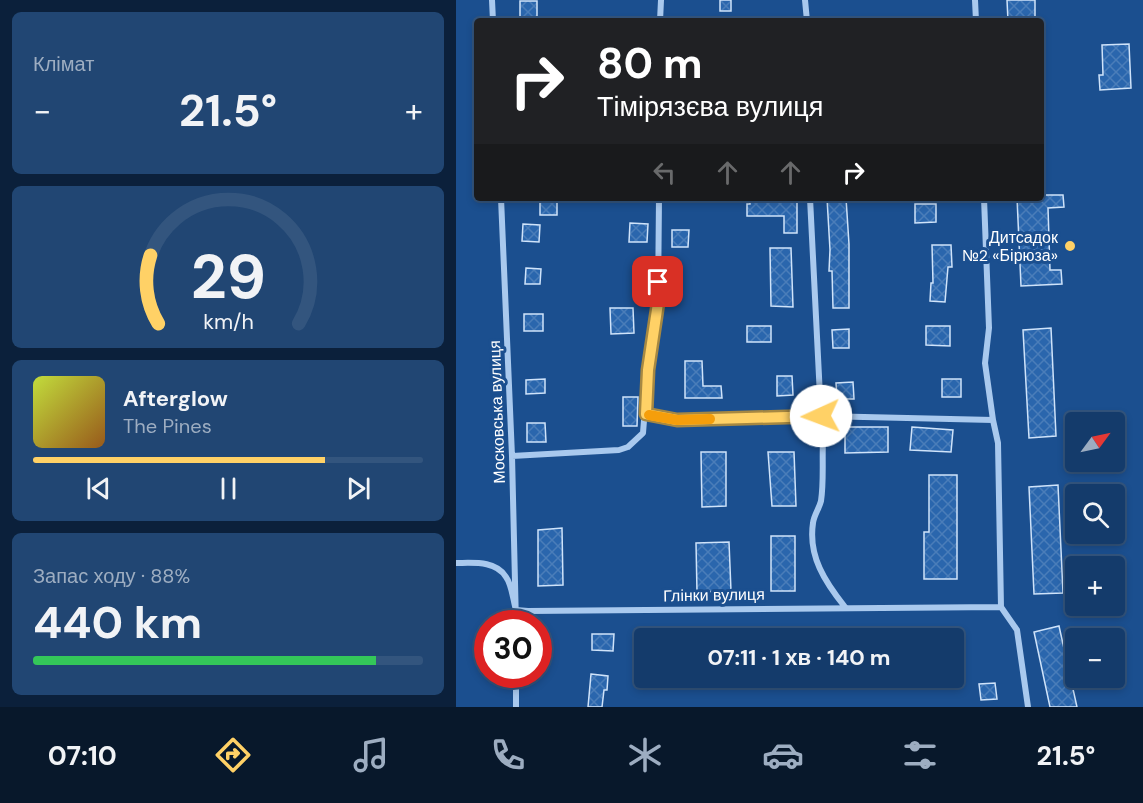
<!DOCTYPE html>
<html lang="uk">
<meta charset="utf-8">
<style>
body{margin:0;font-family:"DM Sans",sans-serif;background:#214673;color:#f1f3f6;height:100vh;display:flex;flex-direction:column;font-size:22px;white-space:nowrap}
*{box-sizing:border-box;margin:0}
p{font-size:20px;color:#9dadc1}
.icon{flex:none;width:33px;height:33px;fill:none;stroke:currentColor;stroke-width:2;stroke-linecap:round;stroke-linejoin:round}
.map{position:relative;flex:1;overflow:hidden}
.details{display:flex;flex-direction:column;gap:12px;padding:12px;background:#0b203b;width:456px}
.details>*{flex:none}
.banner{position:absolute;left:18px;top:18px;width:570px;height:183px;border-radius:6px;box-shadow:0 3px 9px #0003,0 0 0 2px #33557e;background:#202124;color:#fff;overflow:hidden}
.needle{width:39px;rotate:57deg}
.buttons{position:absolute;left:609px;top:412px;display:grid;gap:12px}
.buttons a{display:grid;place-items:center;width:60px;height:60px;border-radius:6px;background:#143b6b;box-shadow:0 3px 9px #0003,0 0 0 2px #33557e;font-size:30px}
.speed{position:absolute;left:18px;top:610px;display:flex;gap:12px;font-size:30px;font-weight:700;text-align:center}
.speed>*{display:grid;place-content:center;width:78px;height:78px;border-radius:50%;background:#143b6b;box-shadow:0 3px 9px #0003,0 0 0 2px #33557e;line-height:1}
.speed .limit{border:9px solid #d22;background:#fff;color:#111}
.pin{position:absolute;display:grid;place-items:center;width:51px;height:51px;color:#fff;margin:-26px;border-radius:12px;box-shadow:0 3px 9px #0006}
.me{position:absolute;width:66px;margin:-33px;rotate:268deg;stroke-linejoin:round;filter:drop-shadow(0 0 4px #0008)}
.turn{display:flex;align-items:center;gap:21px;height:126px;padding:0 24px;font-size:27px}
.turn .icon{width:78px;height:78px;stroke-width:2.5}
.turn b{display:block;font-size:42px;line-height:51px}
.lanes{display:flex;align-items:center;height:57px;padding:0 24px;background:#0003;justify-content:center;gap:30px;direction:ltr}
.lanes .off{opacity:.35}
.big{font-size:45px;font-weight:700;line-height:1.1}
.details .widget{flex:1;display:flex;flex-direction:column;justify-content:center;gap:9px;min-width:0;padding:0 21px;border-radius:9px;background:#214673}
.details .dial{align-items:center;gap:0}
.dial svg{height:156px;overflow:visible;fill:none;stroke:#33557e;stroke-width:7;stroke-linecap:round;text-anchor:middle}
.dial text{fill:#f1f3f6;stroke:none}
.song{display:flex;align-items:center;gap:18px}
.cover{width:72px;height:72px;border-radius:9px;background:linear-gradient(135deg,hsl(70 70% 55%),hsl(30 70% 35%))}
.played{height:6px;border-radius:3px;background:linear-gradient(90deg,#ffd166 75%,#33557e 75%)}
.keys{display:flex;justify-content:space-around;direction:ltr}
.heat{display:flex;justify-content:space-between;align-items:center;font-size:33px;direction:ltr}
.charge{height:9px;border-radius:4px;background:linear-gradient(90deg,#34c759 88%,#33557e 0)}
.trip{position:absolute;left:178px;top:628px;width:330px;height:60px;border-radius:6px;background:#143b6b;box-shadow:0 3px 9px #0003,0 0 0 2px #33557e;font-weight:700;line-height:60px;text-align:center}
.dock{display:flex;height:96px;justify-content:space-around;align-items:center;background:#08182b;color:#9dadc1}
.dock .icon{width:42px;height:42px}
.dock .on{color:#ffd166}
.dock b{font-size:27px;color:#f1f3f6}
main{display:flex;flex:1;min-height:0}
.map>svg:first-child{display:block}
</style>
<main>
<section class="details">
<div class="widget"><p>Клімат</p>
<div class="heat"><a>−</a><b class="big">21.5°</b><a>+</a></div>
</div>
<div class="widget dial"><svg viewBox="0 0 100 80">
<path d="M14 69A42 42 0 1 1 86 69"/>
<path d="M14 69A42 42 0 0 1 10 34" stroke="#ffd166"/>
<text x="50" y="56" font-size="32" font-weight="700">29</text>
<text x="50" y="72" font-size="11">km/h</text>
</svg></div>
<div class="widget">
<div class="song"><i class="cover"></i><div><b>Afterglow</b><p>The Pines</p></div></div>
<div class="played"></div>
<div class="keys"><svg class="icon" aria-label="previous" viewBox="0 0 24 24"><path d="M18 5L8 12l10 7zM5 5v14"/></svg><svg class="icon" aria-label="pause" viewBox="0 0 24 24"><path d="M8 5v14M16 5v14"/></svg><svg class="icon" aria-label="next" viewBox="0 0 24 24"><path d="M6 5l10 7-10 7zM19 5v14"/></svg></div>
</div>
<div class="widget"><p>Запас ходу · 88%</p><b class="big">440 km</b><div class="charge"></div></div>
</section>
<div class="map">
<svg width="687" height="707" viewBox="0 0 687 707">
<defs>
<pattern id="building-cross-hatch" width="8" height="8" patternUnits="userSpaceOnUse" patternTransform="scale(1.5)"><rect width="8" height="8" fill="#2a66ad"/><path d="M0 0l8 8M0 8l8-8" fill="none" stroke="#4a7db9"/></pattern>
</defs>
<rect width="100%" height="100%" fill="#1b4f8f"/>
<path fill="url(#building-cross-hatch)" stroke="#cfe3fa" stroke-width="1.5" d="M264,0H275V11H264Z
M551,0H579V21H552Z
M64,1H81V21H64Z
M673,44L675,88L644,90L643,75H647L646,45Z
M585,195H607L608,207L592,208L594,270H605L606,284L565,286L561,198H585Z
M294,198H341V233H328V216H291V204H294Z
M371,198H390L393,244V308H377L376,271H373L374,250Z
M84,199H101V215H84Z
M459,204H480V222L459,223Z
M174,223L192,224L191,242H173Z
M67,224L84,225L83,242L66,241Z
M216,230H233L232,247H216Z
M476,245H495L496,267H492L489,302L474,301L475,283H477Z
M314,248H335L337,307L315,306Z
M70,268L85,269L84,284H69Z
M154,308H177L178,333L155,334Z
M68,314H87V331H68Z
M291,326H315V342H291Z
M470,326H494V346L470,345Z
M595,328L600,436L573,438L567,330Z
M393,329V348H377L376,330Z
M229,361H246L247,386H265L266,398H229Z
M321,376H336L337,395L321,396Z
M89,379V393L70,394V380Z
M486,379H505V397H486Z
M397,382L398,399H381L380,383Z
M167,397H182L181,426H167Z
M71,423H89L90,442H71Z
M389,427H432V452L389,453Z
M456,427L497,430L495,452L454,450Z
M245,452H270V506L246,507Z
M312,452H338L340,506H316Z
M473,475H501V579H468V532H473Z
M602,485L607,593L578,594L573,487Z
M106,528L107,585L82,586V530Z
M315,536H339V591H315Z
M273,542L275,591L241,592L240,543Z
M603,626L621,707H594L578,632Z
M136,634H158L157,651L136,650Z
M135,674L152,676L151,690H148L146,707H132Z
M539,683L541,699L525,700L523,684Z"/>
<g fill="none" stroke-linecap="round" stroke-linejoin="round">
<path stroke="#a9c9ee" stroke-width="6" d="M36,0L37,21
M349,0L351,21
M519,0L520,21
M204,21L205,0
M45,198L56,456L60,624
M354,198L365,416
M528,198L533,328L529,363L537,420L542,443L545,607L561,630L572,707
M190,414L221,420L365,416L537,420
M367,440C366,460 368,482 365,501C363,509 358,515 357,523C352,556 369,582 389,607
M56,456L163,450L172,447L187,433L192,370L202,303L203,198
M0,563C16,563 40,560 50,577C56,585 57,600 60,610L72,611L545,607
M60,675V707"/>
</g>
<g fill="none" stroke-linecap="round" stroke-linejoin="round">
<defs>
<path id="route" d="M202,282V303L192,370L190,414L221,420L365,416"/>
</defs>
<use href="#route" stroke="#a68842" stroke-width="15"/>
<use href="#route" stroke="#ffd166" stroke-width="10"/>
<path stroke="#f59e0b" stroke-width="10" d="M193,415L221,420L254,419"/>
</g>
<circle fill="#ffd166" stroke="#1b4f8f" stroke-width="2" cx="614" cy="246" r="6"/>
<g text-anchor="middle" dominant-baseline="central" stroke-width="6" stroke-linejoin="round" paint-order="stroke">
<g font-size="16" fill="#fff" stroke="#1b4f8f" text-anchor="end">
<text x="602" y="237">Дитсадок<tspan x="602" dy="18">№2 «Бірюза»</tspan></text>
</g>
<g font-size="16" fill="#fff" stroke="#1b4f8f">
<text transform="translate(41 412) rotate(-92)">Московська вулиця</text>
<text transform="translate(258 595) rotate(-1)">Глінки вулиця</text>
</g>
</g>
</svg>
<div class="buttons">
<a><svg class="needle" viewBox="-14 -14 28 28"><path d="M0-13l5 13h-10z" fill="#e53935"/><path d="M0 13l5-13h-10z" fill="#9dadc1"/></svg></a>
<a><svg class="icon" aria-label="search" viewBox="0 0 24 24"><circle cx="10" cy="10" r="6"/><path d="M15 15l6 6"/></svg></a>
<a>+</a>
<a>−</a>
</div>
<div class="speed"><div class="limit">30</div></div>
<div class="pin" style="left:202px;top:282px;background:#d93025"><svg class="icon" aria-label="arrive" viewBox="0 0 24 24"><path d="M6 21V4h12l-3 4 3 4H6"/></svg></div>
<svg class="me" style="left:365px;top:416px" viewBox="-20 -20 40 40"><circle r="19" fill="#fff"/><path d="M0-13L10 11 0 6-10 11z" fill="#ffd166"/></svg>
<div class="trip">07:11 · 1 хв · 140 m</div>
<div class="banner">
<div class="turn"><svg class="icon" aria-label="right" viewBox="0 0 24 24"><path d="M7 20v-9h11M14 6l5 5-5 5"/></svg><div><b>80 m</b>Тімірязєва вулиця</div></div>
<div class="lanes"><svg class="icon off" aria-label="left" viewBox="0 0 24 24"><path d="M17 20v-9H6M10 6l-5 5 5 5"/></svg><svg class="icon off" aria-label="ahead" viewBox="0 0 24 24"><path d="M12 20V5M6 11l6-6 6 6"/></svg><svg class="icon off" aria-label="ahead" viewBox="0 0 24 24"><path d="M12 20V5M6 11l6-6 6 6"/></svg><svg class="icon" aria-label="right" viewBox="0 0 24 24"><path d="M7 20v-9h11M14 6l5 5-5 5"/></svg></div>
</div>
</div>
</main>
<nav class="dock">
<b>07:10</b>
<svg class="icon on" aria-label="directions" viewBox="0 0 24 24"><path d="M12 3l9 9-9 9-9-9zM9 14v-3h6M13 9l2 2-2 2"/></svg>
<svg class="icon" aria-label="music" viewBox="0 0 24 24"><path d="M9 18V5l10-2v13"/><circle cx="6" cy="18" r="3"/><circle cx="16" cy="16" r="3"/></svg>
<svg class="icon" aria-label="phone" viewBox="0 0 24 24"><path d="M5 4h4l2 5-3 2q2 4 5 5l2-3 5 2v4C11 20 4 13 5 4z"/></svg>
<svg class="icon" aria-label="climate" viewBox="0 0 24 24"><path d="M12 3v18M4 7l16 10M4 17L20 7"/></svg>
<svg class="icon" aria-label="car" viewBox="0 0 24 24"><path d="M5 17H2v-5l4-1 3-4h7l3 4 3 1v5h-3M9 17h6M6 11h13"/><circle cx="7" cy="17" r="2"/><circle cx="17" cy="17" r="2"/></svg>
<svg class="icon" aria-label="filters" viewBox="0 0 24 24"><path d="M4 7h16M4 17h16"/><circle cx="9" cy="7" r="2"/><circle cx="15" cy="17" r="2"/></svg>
<b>21.5°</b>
</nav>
